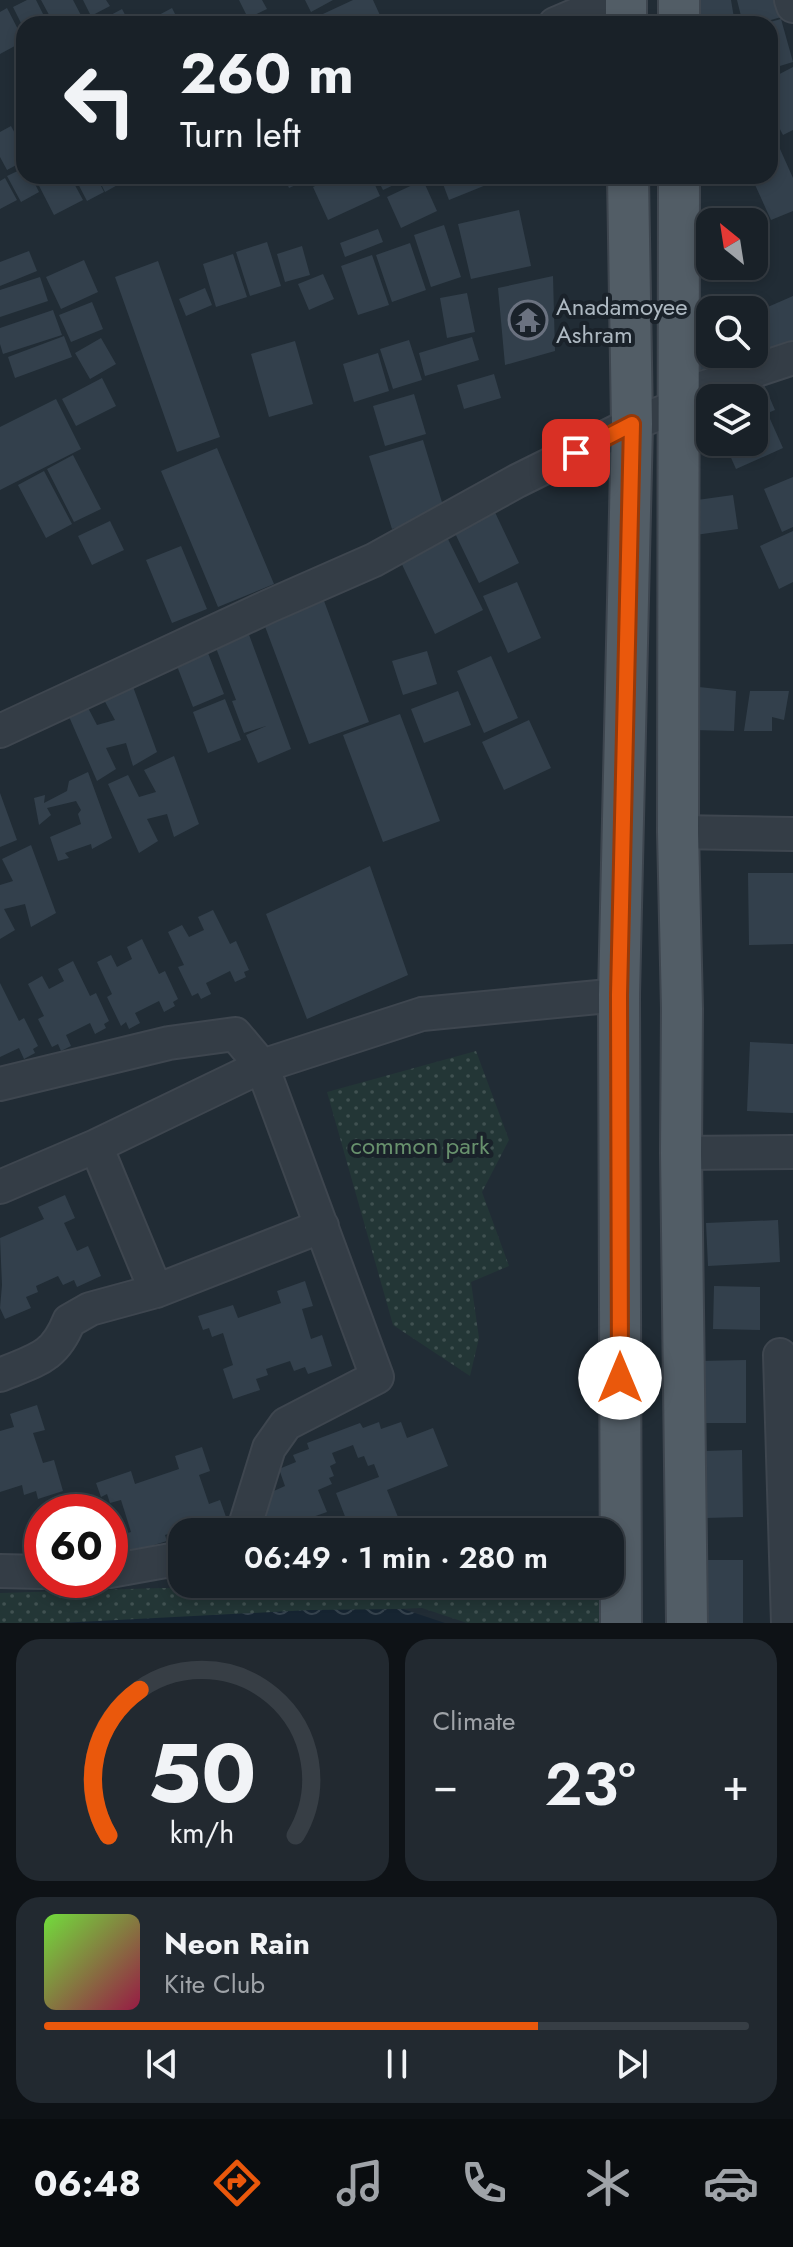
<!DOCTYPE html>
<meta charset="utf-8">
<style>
body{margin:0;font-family:Jost,sans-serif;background:#222930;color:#f1f3f6;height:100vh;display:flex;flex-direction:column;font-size:30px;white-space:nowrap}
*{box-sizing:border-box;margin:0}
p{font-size:26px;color:#9fa3a8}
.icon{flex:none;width:44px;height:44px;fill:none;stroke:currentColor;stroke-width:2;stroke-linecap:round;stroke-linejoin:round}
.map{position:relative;height:1623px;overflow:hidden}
.details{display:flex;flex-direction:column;gap:16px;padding:16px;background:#0e1216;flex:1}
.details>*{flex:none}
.banner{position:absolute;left:16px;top:16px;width:762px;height:168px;border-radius:24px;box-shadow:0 4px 12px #0003,0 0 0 2px #373e45;background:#192128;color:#f1f3f6;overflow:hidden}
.needle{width:52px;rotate:330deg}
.fabs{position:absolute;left:696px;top:208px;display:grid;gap:16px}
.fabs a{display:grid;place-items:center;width:72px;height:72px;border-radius:16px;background:#192128;box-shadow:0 4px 12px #0003,0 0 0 2px #373e45;font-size:40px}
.speed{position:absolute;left:24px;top:1494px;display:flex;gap:16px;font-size:40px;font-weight:700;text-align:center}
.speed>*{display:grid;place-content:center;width:104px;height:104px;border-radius:50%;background:#192128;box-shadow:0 4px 12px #0003,0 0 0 2px #373e45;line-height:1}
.speed .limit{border:12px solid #d22;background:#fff;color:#111}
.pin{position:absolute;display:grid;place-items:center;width:68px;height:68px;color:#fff;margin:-34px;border-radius:16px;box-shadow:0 4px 12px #0006}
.me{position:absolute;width:88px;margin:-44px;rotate:0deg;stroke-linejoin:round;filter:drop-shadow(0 0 6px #0008)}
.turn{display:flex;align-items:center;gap:28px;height:168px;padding:0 32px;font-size:36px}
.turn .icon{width:104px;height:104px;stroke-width:2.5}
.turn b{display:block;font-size:56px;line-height:68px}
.big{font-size:60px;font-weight:600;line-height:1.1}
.details .widget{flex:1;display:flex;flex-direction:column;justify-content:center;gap:12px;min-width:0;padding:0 28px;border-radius:24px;background:#222930}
.details .dial{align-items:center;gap:0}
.dial svg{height:208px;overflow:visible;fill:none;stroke:#373e45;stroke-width:7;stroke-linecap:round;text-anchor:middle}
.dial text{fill:#f1f3f6;stroke:none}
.song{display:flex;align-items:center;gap:24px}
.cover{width:96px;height:96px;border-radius:12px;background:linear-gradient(135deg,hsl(100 70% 55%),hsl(340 70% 35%))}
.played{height:8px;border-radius:4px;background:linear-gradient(90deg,#ea580c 70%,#373e45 70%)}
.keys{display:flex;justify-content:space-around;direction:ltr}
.heat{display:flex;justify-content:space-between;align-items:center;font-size:44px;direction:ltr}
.details .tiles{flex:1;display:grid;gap:16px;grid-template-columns:1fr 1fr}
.widget:last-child{grid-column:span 2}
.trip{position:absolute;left:168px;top:1518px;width:456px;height:80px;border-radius:24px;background:#192128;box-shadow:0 4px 12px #0003,0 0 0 2px #373e45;font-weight:600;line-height:80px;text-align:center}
.menu{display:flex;height:128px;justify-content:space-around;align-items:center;background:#0a0d10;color:#9fa3a8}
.menu .icon{width:56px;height:56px}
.menu .on{color:#ea580c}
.menu b{font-size:36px;color:#f1f3f6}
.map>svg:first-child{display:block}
</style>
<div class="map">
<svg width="793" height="1623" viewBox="0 0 793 1623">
<defs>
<pattern id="grass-dots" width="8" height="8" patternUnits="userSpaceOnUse" patternTransform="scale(2)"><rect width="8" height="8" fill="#233636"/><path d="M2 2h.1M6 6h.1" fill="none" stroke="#405151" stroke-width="1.8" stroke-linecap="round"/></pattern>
<pattern id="water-waves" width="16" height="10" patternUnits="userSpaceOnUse" patternTransform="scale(2)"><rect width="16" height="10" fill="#162431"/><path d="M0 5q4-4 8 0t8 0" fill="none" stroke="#35424d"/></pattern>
</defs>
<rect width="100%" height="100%" fill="#212c35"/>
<path fill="url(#grass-dots)" d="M476,1051L509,1140L482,1192L509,1266L471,1282L479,1338L470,1376L393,1325L327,1092Z
M606,1586V1623H467L422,1608L101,1623H0V1593L162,1588L455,1592Z"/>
<path fill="url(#water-waves)" d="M403,1609L445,1623H60L311,1610Z"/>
<path fill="#33404c" d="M27,0H36L48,24H24V29L13,7Z
M41,0H73L84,21L78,24H54Z
M83,0H106L110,6L91,16Z
M239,0H262L267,9L248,18Z
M305,0H333L311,12Z
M353,0H373L384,24H312L310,20Z
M694,0H731L735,24H699Z
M737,0H781L785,16L757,24H743Z
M7,8L24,41L0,54V12Z
M172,8L180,24H142Z
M122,9L130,24H94Z
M781,19L793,62L770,69V22Z
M793,67V130L783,135L770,110V79Z
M11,126L24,150V161L7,170L0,157V132Z
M780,149L793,178V211L771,220L751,176H770V154Z
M24,168V176H31L39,192L21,202L7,176Z
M34,176H70L83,200L54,215Z
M74,176H96L104,192L87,201Z
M97,176H117L121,183L105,192Z
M284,176H316L289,188Z
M336,176H371L380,196L328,220L313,187Z
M376,176H413L383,190Z
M440,176H489L491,183L449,200Z
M5,178L17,200L0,209V181Z
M423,180L437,211L401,228L387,197Z
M519,210L531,266L471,279L458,224Z
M444,225L461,277L431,287L414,235Z
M378,229L383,242L345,257L340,243Z
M267,242L281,286L250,296L236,252Z
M410,243L426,290L392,302L376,255Z
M302,246L310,275L285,282L277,254Z
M29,251L37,271L0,286V262Z
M233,254L247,297L216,307L203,264Z
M372,255L389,305L358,315L341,266Z
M84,260L98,292L61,309L46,277Z
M158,261L220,437L177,452L115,277Z
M323,274L334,299L309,310L298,284Z
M553,276L555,351L505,365L498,288Z
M40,277L48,301L0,317V290Z
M205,288L212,305L186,316L179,299Z
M467,293L475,332L447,338L440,298Z
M793,296V341L754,358V313Z
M92,302L103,329L71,342L59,315Z
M53,310L62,335L3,354L0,344V328Z
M710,330V354H733L734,367L695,370L692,331Z
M64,336L72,357L15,378L8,357Z
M472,337L479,360L425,376L419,353Z
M101,338L116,364L90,379L75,353Z
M409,340L422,380L393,389L380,349Z
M295,341L313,404L269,417L251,354Z
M378,353L389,391L354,402L343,364Z
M494,374L501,398L464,409L457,385Z
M102,378L116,406L76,426L62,399Z
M762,380L775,410L754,419V398H722Z
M414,394L426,434L385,446L373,406Z
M56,399L81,449L0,490V427Z
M770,419L783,448L736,469L724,442H754V426Z
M423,440L445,512L392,529L369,456Z
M217,448L274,584L218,607L161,471Z
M73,455L101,509L74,522L47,469Z
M44,471L72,524L46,538L18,485Z
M793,477V527L782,532L764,489Z
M733,495L738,529L688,536L683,502Z
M492,506L519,563L479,583L451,525Z
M110,521L124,550L92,565L78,536Z
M444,531L483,610L435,634L397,554Z
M793,531V582L779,589L760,546Z
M181,546L207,609L172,623L146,560Z
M517,582L541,638L508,653L483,596Z
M320,590L369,722L309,744L260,613Z
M244,621L291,749L258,763L246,735L266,726L244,733L232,701L236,700L211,635Z
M427,651L437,684L403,695L392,661Z
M208,653L224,694L193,707L177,666Z
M491,656L518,718L484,733L457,671Z
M132,684L157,752L133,766L126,743L106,748L116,769L97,781L67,712L86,704L97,725L115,720L103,698Z
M699,687L736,691L734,731L693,730Z
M458,691L471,725L424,743L411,709Z
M750,691H789L784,720L772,717V731H744Z
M225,699L241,740L208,753L193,712Z
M400,714L440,821L383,842L343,735Z
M529,720L551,768L504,790L482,742Z
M174,756L199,824L174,837L167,814L147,819L158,841L139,853L108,784L128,775L139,797L156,792L144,770Z
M88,772L112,838L92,849L91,844L65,853L69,858L58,861L50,837L81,824L78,814L81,810L76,801L47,808L51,815L39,825L34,798L45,795L44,803L67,791L69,781Z
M0,793L17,840L0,847Z
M31,845L56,913L31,927L25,904L4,909L15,930L0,939V885L13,881L2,859Z
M370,866L408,975L307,1019L266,914Z
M748,873H793V944L749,945Z
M213,910L230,944L236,941L249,970L244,972L246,977L235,982L230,971L206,983L211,994L201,999L198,993L192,996L178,967L184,965L168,932L182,925L189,937L204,930L198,917Z
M142,939L159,974L165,971L178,999L173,1002L175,1006L164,1012L159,1001L135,1013L140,1023L129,1029L126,1022L121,1026L107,997L112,994L97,962L111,955L117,967L132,959L127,947Z
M73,961L90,996L96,993L109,1021L104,1024L106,1028L95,1034L90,1023L66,1035L71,1046L61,1051L58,1044L52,1047L38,1019L44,1016L28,984L42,976L49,989L64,981L58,969Z
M0,983L19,1021L24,1018L38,1046L33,1049L35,1053L24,1059L19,1048L0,1057Z
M750,1042L793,1044V1113L747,1111Z
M65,1195L75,1218L64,1223L77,1251L88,1246L101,1276L77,1287L74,1280L63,1285L58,1276L36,1286L38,1292L26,1297L31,1308L5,1319L0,1308L2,1285L0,1238L44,1219L38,1207Z
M778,1220L780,1262L708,1266L706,1223Z
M305,1281L313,1306L302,1309L311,1339L322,1335L332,1366L308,1374L305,1367L294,1371L290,1361L266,1369L268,1375L256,1379L260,1390L233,1399L223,1369L233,1365L223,1333L212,1337L209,1328L203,1330L198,1316L233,1305L238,1318L281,1303L277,1291Z
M714,1286L760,1287V1330L713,1329Z
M746,1360V1423H700V1361Z
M37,1405L45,1430L33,1433L43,1463L54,1460L63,1491L38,1499L36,1491L24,1495L22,1485L0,1492V1431L14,1427L10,1414Z
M379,1422L381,1429L401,1422L407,1438L433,1428L448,1466L387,1490L400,1522L373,1532H351L336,1493L379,1477L374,1464L368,1466L364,1456L358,1458L353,1445L332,1453L336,1463L330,1466L334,1476L329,1478L332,1484L318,1490L327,1512L270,1532L258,1498L285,1486L279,1469L296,1462L293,1455L309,1449L307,1443L360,1423L363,1428Z
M202,1447L210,1471L199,1475L209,1504L220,1500L231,1531L190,1532L188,1527L165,1535L167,1541L154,1545L158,1556L131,1565L121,1535L131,1532L121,1500L110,1503L107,1494L101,1497L96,1483L131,1471L135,1484L179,1469L175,1456Z
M742,1450L743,1517L705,1518L703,1451Z
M703,1560H743V1623H703Z"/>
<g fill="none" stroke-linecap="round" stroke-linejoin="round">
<defs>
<path id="minor" d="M791,0L793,6
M555,24L611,0
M0,731L267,607L374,560L517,481L632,424L679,406L696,390L793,358
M678,832L793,834
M0,1084L169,1043L235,1034L262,1066L377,1377L286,1424L269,1448L243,1532
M96,1146L156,1291
M681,1153L793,1152
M0,1187L96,1146L262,1066L422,1014L619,995
M780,1355L788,1623
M0,1375C35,1360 54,1359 69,1321L90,1309L156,1291L322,1226
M0,1571L42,1572
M110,1571L182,1558"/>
<path id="major" d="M626,0V24
M679,0V24
M679,176L678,832L682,1009L681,1153L687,1623
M621,1623L619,995L632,424L628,176"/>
</defs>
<use href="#minor" stroke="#3e464f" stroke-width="36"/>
<use href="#major" stroke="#3e464f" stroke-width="44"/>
<use href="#minor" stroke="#343d46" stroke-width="32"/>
<use href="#major" stroke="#525d66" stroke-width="40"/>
</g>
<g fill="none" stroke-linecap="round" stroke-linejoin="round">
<defs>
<path id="route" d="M576,453L632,424L619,995L620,1378"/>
</defs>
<use href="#route" stroke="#983908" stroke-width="20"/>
<use href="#route" stroke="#ea580c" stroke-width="14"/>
</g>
<defs>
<symbol id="temple-ring" viewBox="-11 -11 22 22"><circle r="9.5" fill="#1a222a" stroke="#6b7280" stroke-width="1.5"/><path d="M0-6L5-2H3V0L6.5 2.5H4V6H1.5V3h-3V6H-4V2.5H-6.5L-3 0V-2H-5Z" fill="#6b7280"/></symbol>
</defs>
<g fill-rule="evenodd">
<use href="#temple-ring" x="506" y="298" width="44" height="44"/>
</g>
<g text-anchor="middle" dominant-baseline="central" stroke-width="8" stroke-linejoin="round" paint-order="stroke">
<g font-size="24" fill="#aeb9c2" stroke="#1a222a" text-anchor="start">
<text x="556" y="306">Anadamoyee<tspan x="556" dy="28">Ashram</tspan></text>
</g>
<g font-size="24" fill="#68916d" stroke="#1a222a">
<text x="420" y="1145">common park</text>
</g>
</g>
</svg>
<div class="fabs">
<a><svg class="needle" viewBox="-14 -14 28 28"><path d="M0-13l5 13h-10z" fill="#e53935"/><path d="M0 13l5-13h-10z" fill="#9fa3a8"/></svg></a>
<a><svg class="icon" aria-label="search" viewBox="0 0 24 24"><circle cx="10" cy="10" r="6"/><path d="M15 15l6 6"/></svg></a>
<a><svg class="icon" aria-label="layers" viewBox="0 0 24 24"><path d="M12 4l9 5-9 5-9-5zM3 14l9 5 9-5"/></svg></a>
</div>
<div class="speed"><div class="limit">60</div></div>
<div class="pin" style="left:576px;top:453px;background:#d93025"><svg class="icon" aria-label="arrive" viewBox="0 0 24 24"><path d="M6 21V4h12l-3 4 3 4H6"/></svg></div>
<svg class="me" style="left:620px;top:1378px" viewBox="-20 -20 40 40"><circle r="19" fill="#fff"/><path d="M0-13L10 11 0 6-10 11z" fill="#ea580c"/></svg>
<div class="trip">06:49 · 1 min · 280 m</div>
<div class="banner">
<div class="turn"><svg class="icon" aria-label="left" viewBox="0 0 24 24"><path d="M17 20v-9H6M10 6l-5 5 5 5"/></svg><div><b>260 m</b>Turn left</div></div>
</div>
</div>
<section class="details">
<div class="tiles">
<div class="widget dial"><svg viewBox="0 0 100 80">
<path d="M14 69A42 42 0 1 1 86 69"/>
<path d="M14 69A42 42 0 0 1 26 13" stroke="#ea580c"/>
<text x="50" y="56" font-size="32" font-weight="700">50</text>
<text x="50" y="72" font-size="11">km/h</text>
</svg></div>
<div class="widget"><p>Climate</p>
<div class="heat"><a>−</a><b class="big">23°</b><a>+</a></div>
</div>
<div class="widget">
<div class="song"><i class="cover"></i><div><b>Neon Rain</b><p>Kite Club</p></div></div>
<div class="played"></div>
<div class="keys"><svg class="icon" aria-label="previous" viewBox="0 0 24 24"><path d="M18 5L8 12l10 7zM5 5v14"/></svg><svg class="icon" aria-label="pause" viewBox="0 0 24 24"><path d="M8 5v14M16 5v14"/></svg><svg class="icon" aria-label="next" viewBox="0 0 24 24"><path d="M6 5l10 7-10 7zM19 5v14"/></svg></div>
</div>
</div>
</section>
<nav class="menu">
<b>06:48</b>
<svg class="icon on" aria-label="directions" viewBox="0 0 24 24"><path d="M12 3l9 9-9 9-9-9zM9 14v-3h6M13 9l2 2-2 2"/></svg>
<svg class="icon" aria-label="music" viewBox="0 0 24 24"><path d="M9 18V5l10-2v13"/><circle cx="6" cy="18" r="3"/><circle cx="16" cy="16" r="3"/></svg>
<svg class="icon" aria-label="phone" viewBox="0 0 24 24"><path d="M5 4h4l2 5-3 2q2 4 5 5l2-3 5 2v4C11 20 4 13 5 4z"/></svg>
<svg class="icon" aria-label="climate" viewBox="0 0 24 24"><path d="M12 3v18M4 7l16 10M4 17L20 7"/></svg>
<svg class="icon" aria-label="car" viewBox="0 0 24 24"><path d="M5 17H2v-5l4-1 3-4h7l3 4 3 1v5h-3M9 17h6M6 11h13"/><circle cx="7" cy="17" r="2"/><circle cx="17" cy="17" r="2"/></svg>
</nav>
